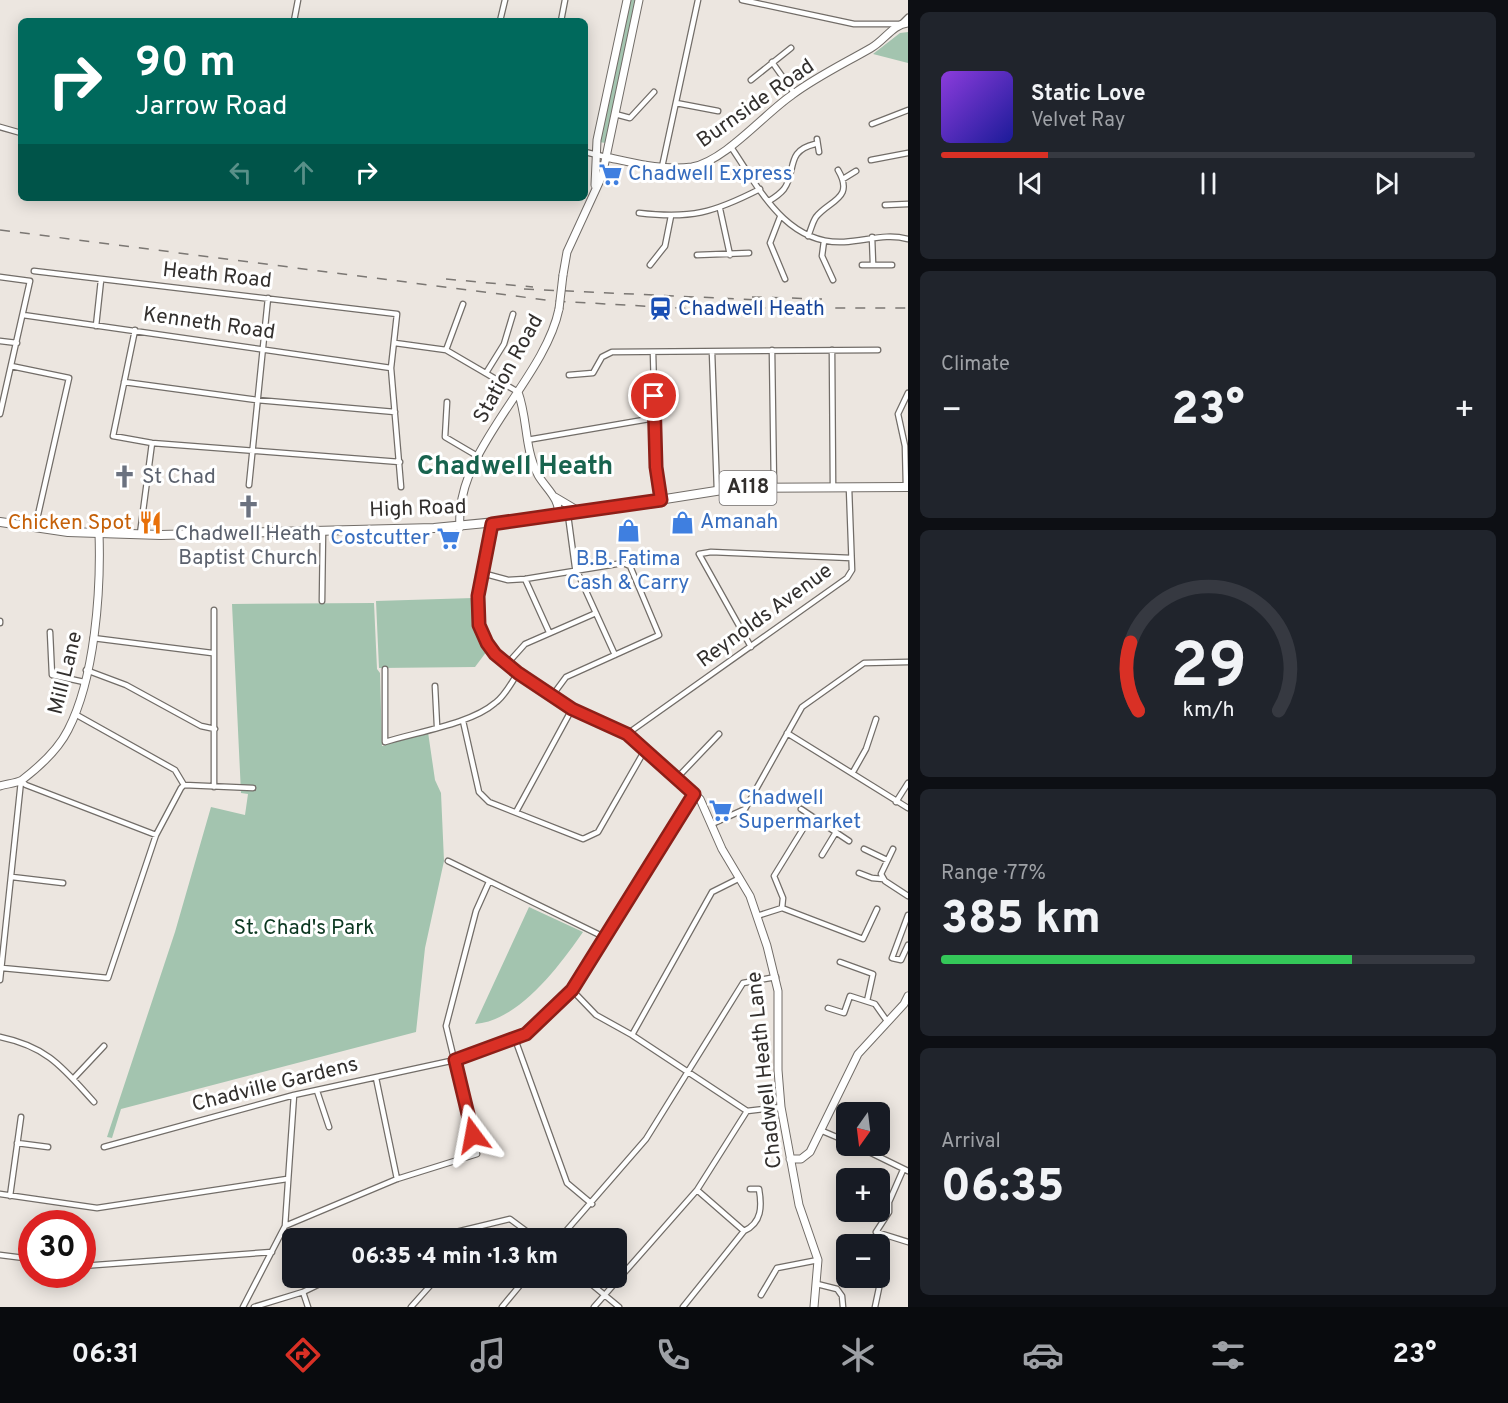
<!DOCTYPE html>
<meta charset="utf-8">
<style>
body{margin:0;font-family:Overpass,sans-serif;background:#20242c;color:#f1f3f6;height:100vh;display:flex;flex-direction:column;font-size:22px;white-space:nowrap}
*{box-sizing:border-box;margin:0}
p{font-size:20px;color:#9ea1a6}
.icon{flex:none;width:33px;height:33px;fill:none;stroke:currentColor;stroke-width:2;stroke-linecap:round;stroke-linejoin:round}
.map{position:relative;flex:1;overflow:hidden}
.sheet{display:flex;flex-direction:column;gap:12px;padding:12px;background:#0d0f14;width:600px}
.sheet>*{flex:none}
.guide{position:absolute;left:18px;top:18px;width:570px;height:183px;border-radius:9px;box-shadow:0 3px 15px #0003;background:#00695c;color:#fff;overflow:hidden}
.needle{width:39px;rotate:194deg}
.buttons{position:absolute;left:836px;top:1102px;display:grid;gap:12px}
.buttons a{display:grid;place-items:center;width:54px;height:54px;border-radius:9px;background:#171b24;box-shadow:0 3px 15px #0003;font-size:30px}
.speed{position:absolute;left:18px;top:1210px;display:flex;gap:12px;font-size:30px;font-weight:700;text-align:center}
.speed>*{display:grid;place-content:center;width:78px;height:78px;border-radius:50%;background:#171b24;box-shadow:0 3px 15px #0003;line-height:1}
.speed .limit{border:9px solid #d22;background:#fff;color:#111}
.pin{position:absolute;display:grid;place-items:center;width:51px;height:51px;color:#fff;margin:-26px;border:3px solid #fff;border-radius:50%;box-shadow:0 2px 6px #0007}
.me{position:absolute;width:66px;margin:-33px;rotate:347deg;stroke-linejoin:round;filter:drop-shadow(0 0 4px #0008)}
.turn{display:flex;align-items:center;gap:21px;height:126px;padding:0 18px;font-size:27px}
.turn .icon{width:78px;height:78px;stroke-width:2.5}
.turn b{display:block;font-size:42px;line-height:51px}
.lanes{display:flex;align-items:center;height:57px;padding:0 18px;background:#0003;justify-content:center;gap:30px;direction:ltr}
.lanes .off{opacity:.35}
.big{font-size:45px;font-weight:800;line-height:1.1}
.sheet .card{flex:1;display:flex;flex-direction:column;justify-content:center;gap:9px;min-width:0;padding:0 21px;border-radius:9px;background:#20242c}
.sheet .dial{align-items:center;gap:0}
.dial svg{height:156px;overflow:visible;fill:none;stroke:#363941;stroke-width:7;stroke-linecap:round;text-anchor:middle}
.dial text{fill:#f1f3f6;stroke:none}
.song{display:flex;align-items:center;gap:18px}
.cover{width:72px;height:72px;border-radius:9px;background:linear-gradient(135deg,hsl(270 70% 55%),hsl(240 70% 35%))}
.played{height:6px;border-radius:3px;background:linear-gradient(90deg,#d93025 20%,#363941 20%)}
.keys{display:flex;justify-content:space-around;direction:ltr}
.heat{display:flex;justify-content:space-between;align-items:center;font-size:33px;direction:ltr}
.charge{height:9px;border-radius:4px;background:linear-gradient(90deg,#34c759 77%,#363941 0)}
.trip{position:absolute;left:282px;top:1228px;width:345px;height:60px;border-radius:9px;background:#171b24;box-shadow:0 3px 15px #0003;font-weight:800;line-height:60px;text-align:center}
.menu{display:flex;height:96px;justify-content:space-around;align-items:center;background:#090b0e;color:#9ea1a6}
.menu .icon{width:42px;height:42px}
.menu .active{color:#d93025}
.menu b{font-size:27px;color:#f1f3f6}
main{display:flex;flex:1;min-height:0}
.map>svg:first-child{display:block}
</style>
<main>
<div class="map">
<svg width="908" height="1307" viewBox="0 0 908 1307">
<rect width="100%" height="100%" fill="#ece6e0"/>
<path fill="#a3c4af" d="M629,0H636L606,143L599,142Z
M908,32V63L873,54L900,33Z
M473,598C473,619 475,634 487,651L475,667L379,668L376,601Z
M374,603L377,669L380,673L382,746L428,732L435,780L441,793L444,861L425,948L416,1032L121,1109L112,1138L107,1137L175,932L211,807L245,815L248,794L241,793L232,604Z
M529,907L583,932C560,965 519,1021 475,1024Z"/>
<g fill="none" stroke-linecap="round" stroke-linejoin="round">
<defs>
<path id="street" d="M742,0L854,24H901L908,17
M294,21L298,0
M500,21L505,0
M561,21L565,0
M772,62L794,93
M751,80L791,48
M676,103L718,111
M615,114L630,118L654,92
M872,124L908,110
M0,127L21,133
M817,139L819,152
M731,147C759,188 786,245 844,242C867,241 885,233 908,239
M585,152L606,157
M871,160L908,153
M662,167L698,0
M843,179L856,171
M769,201C774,198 780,194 784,189C797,171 785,151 815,144
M885,205L908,204
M720,209L730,255
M639,213C691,219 713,213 760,189
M780,217L770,243L785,279
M808,236C811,230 812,223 816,217C829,200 855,199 838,170
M872,237L873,264
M824,241L822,256L833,280
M697,255L749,253
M650,265L665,246L671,216
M862,265H892
M34,271L397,314L391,368L401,487
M0,277L30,281L0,414
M23,315L391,368
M96,326L101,280
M135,330L113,436L152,443L400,462
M0,341L17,343
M395,343L446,350L518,392
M446,350L463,304
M772,350L774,488
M832,350L833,487
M653,352L656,467L661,500
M712,352L717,491
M11,366L69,378L35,528
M486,373L504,344L513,314
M569,375L593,373L602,357L612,352L878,350
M124,382L257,400L395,412
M447,402L445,437L479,457
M527,440L655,418
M249,485L268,298
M906,487L905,446L898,414L908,393
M568,515L575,567L615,655
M140,534L152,443
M482,573L508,580L525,579L623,563L630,566L659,635L566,677L552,696
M525,579L549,632
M322,601L323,530
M0,621V623
M50,632L52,675L84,682
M93,638L212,653
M751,647L699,554L711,552L851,558
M507,664L525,644L596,613
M385,669V742C416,732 471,724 495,703C505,696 511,683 518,673
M86,670L126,685L201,726L215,729
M435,686L437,726
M75,714L175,770L184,785
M463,721L479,792L489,802L583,839L598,832L646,748
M787,733L908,808
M627,734L847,578L852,570L849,488
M853,772L866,749L876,719
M677,778L719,734
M21,781L26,785L156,835
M214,787V610
M896,802L908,783
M801,809L849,841
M516,812L572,709
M712,824L745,809L802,707L864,663L908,662
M864,849L887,860
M893,849L881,874L885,881L908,896
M822,855L836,832
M448,861L604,937
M859,873L872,878L883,879
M12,877L63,883
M782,908L863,939L877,909
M908,915L892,958L901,960L908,945
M757,916L782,908L783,898L774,876L811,816
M840,962L873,974L867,1001
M2,968L108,978L156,835L181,788L184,785L253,788
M0,980L21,781
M572,990L596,1015L632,1035L747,1111
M828,1008L844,1013L850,996L875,1004L887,1021
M632,1035L712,892L740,878
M0,1037C48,1047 63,1068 94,1102
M515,1039L567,1183L592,1204
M376,1078L397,1179
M73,1079L104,1046
M317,1091L329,1127
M820,1130L846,1141
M17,1143L48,1147
M857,1146L908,1171
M104,1147L294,1095L455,1060L526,1034L572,990L694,794
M903,1170L889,1202V1212L876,1232L908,1242
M0,1194L97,1208L287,1179
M10,1196L21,1117
M285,1226L397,1179L477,1154L446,1026L476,911L489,882
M744,1231C762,1223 762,1206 759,1189H750
M427,1239L510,1219L537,1239
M559,1239L646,1139L743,983L776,977
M0,1255L32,1259
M82,1266L272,1252
M584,1278L619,1307
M817,1284L837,1289L842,1296L843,1307
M303,1292L308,1307
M761,1295L777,1268L818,1260
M243,1307L285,1226L294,1095
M254,1307L303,1292L332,1278
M411,1307L437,1278
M502,1307L526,1278
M594,1307L697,1190L747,1111L781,1107
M683,1307L744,1231L697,1190
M875,1307L879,1288"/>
<path id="secondary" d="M606,157C634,163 663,171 692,167C725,161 764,114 792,95C816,77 845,63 871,48C884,41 893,24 908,23
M595,185L597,140L627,0
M563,275L567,252L602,176L639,0
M518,392C528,419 524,448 538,475C546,489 561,499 558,516
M555,497L582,513
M492,524L478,596L479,625L487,643L518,673L552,696L572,709L627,734L700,799L722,849L750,896L767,946L778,991V1070L781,1107L799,1205L818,1260L814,1307
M460,527C454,450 544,381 559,309
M0,786C6,784 17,783 22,780C39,767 58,750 68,730C95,678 101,591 99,533
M790,1159H801L810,1152L858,1054L904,1004L908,996"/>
<path id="primary" d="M0,522L68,532L161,535L434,528L558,516L735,488L908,487"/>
</defs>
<use href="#street" stroke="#726d68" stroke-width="7"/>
<use href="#secondary" stroke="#726d68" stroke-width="9"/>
<use href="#primary" stroke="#726d68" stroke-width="10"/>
<use href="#street" stroke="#fff" stroke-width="4.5"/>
<use href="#secondary" stroke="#fff" stroke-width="7"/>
<use href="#primary" stroke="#fff" stroke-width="8"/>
<path stroke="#7b7773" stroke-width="1.5" stroke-dasharray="10 10" stroke-linecap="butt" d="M0,230L554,301L678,308H908
M446,279L533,287
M524,289L761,300
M752,297L824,299"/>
<defs>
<path id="secondary-bridge" d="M559,309L563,275"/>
</defs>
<use href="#secondary-bridge" stroke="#726d68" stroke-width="9" stroke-linecap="butt"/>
<use href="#secondary-bridge" stroke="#fff" stroke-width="7"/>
</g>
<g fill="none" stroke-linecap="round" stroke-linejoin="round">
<defs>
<path id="route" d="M473,1135L455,1060L526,1034L572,990L694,794L627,734L572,709L518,673L495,654L487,643L479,625L478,596L492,524L661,500L656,467L654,396"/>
</defs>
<use href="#route" stroke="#8d1f18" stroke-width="15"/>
<use href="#route" stroke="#d93025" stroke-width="10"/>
</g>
<defs>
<symbol id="supermarket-bare" viewBox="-9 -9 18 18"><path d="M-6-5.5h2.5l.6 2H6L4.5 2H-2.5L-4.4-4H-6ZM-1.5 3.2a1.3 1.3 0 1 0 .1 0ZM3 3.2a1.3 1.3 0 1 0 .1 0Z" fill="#3f7fe0" stroke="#fff" stroke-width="2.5" paint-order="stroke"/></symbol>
<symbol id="station-bare" viewBox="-9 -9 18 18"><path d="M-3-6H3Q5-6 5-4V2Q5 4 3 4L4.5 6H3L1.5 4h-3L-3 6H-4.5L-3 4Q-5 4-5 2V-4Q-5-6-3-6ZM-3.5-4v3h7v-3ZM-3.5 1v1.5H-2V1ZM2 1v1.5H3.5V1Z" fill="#1a4fb4" stroke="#fff" stroke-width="2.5" paint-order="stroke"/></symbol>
<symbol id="church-bare" viewBox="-9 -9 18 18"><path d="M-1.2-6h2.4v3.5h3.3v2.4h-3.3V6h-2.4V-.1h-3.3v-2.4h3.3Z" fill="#6b7280" stroke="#fff" stroke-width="2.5" paint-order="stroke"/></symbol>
<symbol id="shop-bare" viewBox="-9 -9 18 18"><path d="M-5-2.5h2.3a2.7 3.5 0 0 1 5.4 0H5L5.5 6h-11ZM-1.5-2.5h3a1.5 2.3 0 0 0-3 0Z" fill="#3f7fe0" stroke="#fff" stroke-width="2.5" paint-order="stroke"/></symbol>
<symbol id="restaurant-bare" viewBox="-9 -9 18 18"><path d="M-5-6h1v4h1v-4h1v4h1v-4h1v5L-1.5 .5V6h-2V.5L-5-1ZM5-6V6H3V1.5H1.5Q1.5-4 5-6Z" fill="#e8710a" stroke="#fff" stroke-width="2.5" paint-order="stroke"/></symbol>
</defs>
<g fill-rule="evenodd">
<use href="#supermarket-bare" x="594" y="158" width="33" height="33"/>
<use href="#station-bare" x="644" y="292" width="33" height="33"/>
<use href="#church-bare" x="108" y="460" width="33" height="33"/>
<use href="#church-bare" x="232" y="490" width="33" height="33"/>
<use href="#shop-bare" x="666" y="506" width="33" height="33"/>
<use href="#restaurant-bare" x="134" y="506" width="33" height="33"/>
<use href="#shop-bare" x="612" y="514" width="33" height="33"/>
<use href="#supermarket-bare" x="432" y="522" width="33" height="33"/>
<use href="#supermarket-bare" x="704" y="794" width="33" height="33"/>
</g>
<g text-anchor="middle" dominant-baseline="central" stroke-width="6" stroke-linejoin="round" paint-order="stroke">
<rect fill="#fff" stroke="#706d6c" stroke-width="1.5" x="719.5" y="471" width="57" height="34" rx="4.5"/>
<g font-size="20" font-weight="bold" fill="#322f2d">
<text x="748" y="488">A118</text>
</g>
<g font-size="21" fill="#322f2d" stroke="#fff">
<text transform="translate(756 104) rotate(-35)">Burnside Road</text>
<text transform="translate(217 276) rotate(6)">Heath Road</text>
<text transform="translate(209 324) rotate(8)">Kenneth Road</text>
<text transform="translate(509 369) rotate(-61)">Station Road</text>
<text transform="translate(418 509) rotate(-2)">High Road</text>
<text transform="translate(765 616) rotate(-36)">Reynolds Avenue</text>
<text transform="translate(66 673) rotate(-76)">Mill Lane</text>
<text transform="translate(765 1070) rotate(-96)">Chadwell Heath Lane</text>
<text transform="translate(275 1085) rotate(-14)">Chadville Gardens</text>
</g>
<g font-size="21" fill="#366cbe" stroke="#fff" text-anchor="start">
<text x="628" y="174">Chadwell Express</text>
<text x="700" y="522">Amanah</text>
<text x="430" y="538" text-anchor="end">Costcutter</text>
<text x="628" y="559" text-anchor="middle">B.B. Fatima<tspan x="628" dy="24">Cash &amp; Carry</tspan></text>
<text x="738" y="798">Chadwell<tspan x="738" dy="24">Supermarket</tspan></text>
</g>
<g font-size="21" fill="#164399" stroke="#fff" text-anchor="start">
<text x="678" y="309">Chadwell Heath</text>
</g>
<g font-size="21" fill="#5b616d" stroke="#fff" text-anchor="start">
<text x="142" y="477">St Chad</text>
<text x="248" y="534" text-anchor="middle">Chadwell Heath<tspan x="248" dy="24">Baptist Church</tspan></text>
</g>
<g font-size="21" fill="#c56008" stroke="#fff" text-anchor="end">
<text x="132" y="523">Chicken Spot</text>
</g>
<g font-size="21" fill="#0b3720" stroke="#fff">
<text x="304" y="928">St. Chad's Park</text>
</g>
<g font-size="27" font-weight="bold" fill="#18634e" stroke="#fff">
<text x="515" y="467">Chadwell Heath</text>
</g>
</g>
</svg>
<div class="buttons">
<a><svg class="needle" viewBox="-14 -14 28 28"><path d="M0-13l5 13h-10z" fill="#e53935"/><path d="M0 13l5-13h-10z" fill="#9ea1a6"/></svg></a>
<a>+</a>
<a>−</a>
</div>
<div class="speed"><div class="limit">30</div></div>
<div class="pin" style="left:654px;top:396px;background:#d93025"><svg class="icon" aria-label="arrive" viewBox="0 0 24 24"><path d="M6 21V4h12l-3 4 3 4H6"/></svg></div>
<svg class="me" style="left:473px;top:1135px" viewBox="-20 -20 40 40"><path d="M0-17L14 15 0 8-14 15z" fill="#d93025" stroke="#fff" stroke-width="4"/></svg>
<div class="trip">06:35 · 4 min · 1.3 km</div>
<div class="guide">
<div class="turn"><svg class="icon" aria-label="right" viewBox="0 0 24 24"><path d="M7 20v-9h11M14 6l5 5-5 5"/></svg><div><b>90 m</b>Jarrow Road</div></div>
<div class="lanes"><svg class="icon off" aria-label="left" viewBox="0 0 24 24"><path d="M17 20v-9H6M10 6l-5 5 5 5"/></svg><svg class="icon off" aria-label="ahead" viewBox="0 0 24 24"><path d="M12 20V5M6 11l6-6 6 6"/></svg><svg class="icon" aria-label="right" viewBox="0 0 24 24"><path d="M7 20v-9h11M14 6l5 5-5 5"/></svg></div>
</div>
</div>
<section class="sheet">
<div class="card">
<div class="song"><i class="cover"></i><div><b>Static Love</b><p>Velvet Ray</p></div></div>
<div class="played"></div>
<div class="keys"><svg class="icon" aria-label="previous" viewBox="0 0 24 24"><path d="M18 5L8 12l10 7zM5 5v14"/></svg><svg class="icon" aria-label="pause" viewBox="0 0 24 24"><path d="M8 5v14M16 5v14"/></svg><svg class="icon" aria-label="next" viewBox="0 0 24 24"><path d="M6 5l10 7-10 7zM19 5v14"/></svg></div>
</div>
<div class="card"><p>Climate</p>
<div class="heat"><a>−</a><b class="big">23°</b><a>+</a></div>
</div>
<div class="card dial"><svg viewBox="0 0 100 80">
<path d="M14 69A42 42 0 1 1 86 69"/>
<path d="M14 69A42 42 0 0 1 10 34" stroke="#d93025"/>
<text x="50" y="56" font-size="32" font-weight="700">29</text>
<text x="50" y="72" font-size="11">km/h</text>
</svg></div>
<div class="card"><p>Range · 77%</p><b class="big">385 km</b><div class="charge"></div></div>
<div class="card"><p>Arrival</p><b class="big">06:35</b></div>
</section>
</main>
<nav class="menu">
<b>06:31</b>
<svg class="icon active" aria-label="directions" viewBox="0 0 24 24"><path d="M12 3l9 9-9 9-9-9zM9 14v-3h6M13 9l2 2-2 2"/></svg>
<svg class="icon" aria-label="music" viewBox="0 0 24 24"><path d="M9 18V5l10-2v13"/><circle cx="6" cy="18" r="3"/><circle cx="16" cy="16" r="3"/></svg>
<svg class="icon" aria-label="phone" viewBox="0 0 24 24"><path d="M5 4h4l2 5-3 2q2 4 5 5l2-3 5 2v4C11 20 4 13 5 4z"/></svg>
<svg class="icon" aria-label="climate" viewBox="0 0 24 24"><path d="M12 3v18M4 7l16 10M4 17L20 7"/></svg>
<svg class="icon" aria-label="car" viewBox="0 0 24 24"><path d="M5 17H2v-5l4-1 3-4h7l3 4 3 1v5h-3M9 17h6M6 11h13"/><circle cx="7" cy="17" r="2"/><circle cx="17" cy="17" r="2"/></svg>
<svg class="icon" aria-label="filters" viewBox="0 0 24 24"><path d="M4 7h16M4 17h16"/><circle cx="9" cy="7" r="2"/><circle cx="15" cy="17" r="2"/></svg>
<b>23°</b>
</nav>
